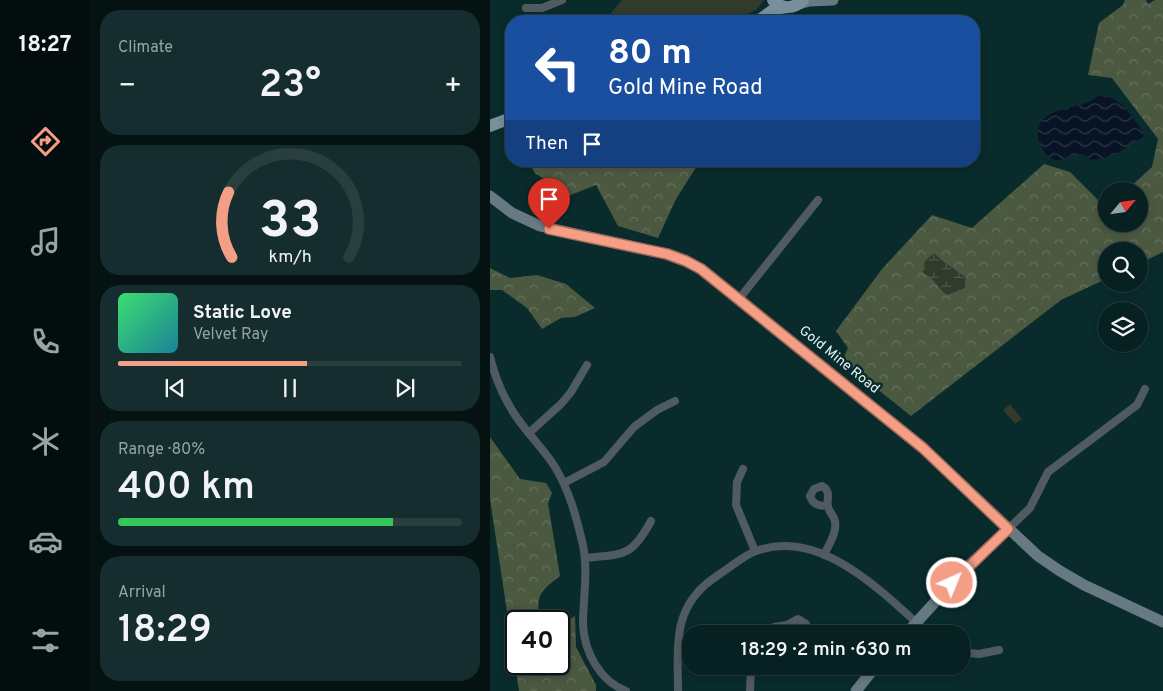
<!DOCTYPE html>
<meta charset="utf-8">
<style>
body{margin:0;font-family:Overpass,sans-serif;background:#152d2e;color:#f1f3f6;height:100vh;display:flex;flex-direction:column;font-size:19px;white-space:nowrap}
*{box-sizing:border-box;margin:0}
p{font-size:16px;color:#98a3a5}
.icon{flex:none;width:28px;height:28px;fill:none;stroke:currentColor;stroke-width:2;stroke-linecap:round;stroke-linejoin:round}
.map{position:relative;flex:1;overflow:hidden}
.sheet{display:flex;flex-direction:column;gap:10px;padding:10px;background:#041212;width:400px}
.sheet>*{flex:none}
.guide{position:absolute;left:15px;top:15px;width:475px;height:152px;border-radius:20px;box-shadow:0 2px 8px #0003,0 0 0 1px #283e3f;background:#1a4fa0;color:#fff;overflow:hidden}
.needle{width:32px;rotate:61deg}
.fabs{position:absolute;left:608px;top:182px;display:grid;gap:10px}
.fabs a{display:grid;place-items:center;width:50px;height:50px;border-radius:50%;background:#072021;box-shadow:0 2px 8px #0003,0 0 0 1px #283e3f;font-size:25px}
.speed{position:absolute;left:15px;top:610px;display:flex;gap:10px;font-size:25px;font-weight:700;text-align:center}
.speed>*{display:grid;place-content:center;width:65px;height:65px;border-radius:50%;background:#072021;box-shadow:0 2px 8px #0003,0 0 0 1px #283e3f;line-height:1}
.speed .limit{border:2px solid #111;border-radius:8px;background:#fff;color:#111}
.pin{position:absolute;display:grid;place-items:center;width:42px;height:42px;color:#fff;margin:-51px -21px;border-radius:50% 50% 50% 0;rotate:-45deg;box-shadow:0 0 5px #0007}
.pin .icon{rotate:45deg}
.me{position:absolute;width:55px;margin:-28px;rotate:44deg;stroke-linejoin:round;filter:drop-shadow(0 0 4px #0008)}
.turn{display:flex;align-items:center;gap:18px;height:105px;padding:0 20px;font-size:22px}
.turn .icon{width:65px;height:65px;stroke-width:2.5}
.turn b{display:block;font-size:35px;line-height:42px}
.then{display:flex;align-items:center;height:48px;padding:0 20px;background:#0003;gap:10px;font-size:19px}
.big{font-size:38px;font-weight:600;line-height:1.1}
.sheet .tile{flex:1;display:flex;flex-direction:column;justify-content:center;gap:8px;min-width:0;padding:0 18px;border-radius:20px;background:#152d2e}
.sheet .dial{align-items:center;gap:0}
.dial svg{height:130px;overflow:visible;fill:none;stroke:#283e3f;stroke-width:7;stroke-linecap:round;text-anchor:middle}
.dial text{fill:#f1f3f6;stroke:none}
.song{display:flex;align-items:center;gap:15px}
.cover{width:60px;height:60px;border-radius:8px;background:linear-gradient(135deg,hsl(140 70% 55%),hsl(190 70% 35%))}
.played{height:5px;border-radius:2px;background:linear-gradient(90deg,#f49e86 55%,#283e3f 55%)}
.keys{display:flex;justify-content:space-around;direction:ltr}
.heat{display:flex;justify-content:space-between;align-items:center;font-size:28px;direction:ltr}
.charge{height:8px;border-radius:4px;background:linear-gradient(90deg,#34c759 80%,#283e3f 0)}
.trip{position:absolute;left:192px;top:625px;width:288px;height:50px;border-radius:20px;background:#072021;box-shadow:0 2px 8px #0003,0 0 0 1px #283e3f;font-weight:600;line-height:50px;text-align:center}
main{display:flex;flex:1;min-height:0}
.tabs{display:flex;flex-direction:column;width:90px;justify-content:space-around;align-items:center;background:#030d0d;color:#98a3a5}
.tabs .icon{width:35px;height:35px}
.tabs .active{color:#f49e86}
.tabs b{font-size:22px;color:#f1f3f6}
.map>svg:first-child{display:block}
</style>
<main>
<nav class="tabs">
<b>18:27</b>
<svg class="icon active" aria-label="directions" viewBox="0 0 24 24"><path d="M12 3l9 9-9 9-9-9zM9 14v-3h6M13 9l2 2-2 2"/></svg>
<svg class="icon" aria-label="music" viewBox="0 0 24 24"><path d="M9 18V5l10-2v13"/><circle cx="6" cy="18" r="3"/><circle cx="16" cy="16" r="3"/></svg>
<svg class="icon" aria-label="phone" viewBox="0 0 24 24"><path d="M5 4h4l2 5-3 2q2 4 5 5l2-3 5 2v4C11 20 4 13 5 4z"/></svg>
<svg class="icon" aria-label="climate" viewBox="0 0 24 24"><path d="M12 3v18M4 7l16 10M4 17L20 7"/></svg>
<svg class="icon" aria-label="car" viewBox="0 0 24 24"><path d="M5 17H2v-5l4-1 3-4h7l3 4 3 1v5h-3M9 17h6M6 11h13"/><circle cx="7" cy="17" r="2"/><circle cx="17" cy="17" r="2"/></svg>
<svg class="icon" aria-label="filters" viewBox="0 0 24 24"><path d="M4 7h16M4 17h16"/><circle cx="9" cy="7" r="2"/><circle cx="15" cy="17" r="2"/></svg>
</nav>
<section class="sheet">
<div class="tile"><p>Climate</p>
<div class="heat"><a>−</a><b class="big">23°</b><a>+</a></div>
</div>
<div class="tile dial"><svg viewBox="0 0 100 80">
<path d="M14 69A42 42 0 1 1 86 69"/>
<path d="M14 69A42 42 0 0 1 12 29" stroke="#f49e86"/>
<text x="50" y="56" font-size="32" font-weight="700">33</text>
<text x="50" y="72" font-size="11">km/h</text>
</svg></div>
<div class="tile">
<div class="song"><i class="cover"></i><div><b>Static Love</b><p>Velvet Ray</p></div></div>
<div class="played"></div>
<div class="keys"><svg class="icon" aria-label="previous" viewBox="0 0 24 24"><path d="M18 5L8 12l10 7zM5 5v14"/></svg><svg class="icon" aria-label="pause" viewBox="0 0 24 24"><path d="M8 5v14M16 5v14"/></svg><svg class="icon" aria-label="next" viewBox="0 0 24 24"><path d="M6 5l10 7-10 7zM19 5v14"/></svg></div>
</div>
<div class="tile"><p>Range · 80%</p><b class="big">400 km</b><div class="charge"></div></div>
<div class="tile"><p>Arrival</p><b class="big">18:29</b></div>
</section>
<div class="map">
<svg width="673" height="691" viewBox="0 0 673 691">
<defs>
<pattern id="forest-crowns" width="20" height="18" patternUnits="userSpaceOnUse" patternTransform="scale(1.25)"><rect width="20" height="18" fill="#4c5941"/><path d="M2 6a3 3 0 1 1 6 0M12 15a3 3 0 1 1 6 0" fill="none" stroke="#66715d"/></pattern>
<pattern id="wetland-marsh" width="20" height="14" patternUnits="userSpaceOnUse" patternTransform="scale(1.25)"><rect width="20" height="14" fill="#323a2c"/><path d="M1 5h8M5 5V1M11 12h8M15 12V8" fill="none" stroke="#4f574b"/></pattern>
<pattern id="water-waves" width="16" height="10" patternUnits="userSpaceOnUse" patternTransform="scale(1.25)"><rect width="16" height="10" fill="#081426"/><path d="M0 5q4-4 8 0t8 0" fill="none" stroke="#2c3746"/></pattern>
</defs>
<rect width="100%" height="100%" fill="#092b2c"/>
<path fill="#323a2c" d="M132,0H274L266,10L242,21H114Z
M520,404L532,419L525,424L513,410Z"/>
<path fill="url(#forest-crowns)" d="M635,0H656L658,4L665,0H673V252L649,264V251H616V279L571,300L421,416L352,361L358,348L346,331L392,269L442,215L482,228L554,164L580,172L610,202L616,199V224H649V191H634L638,189L662,167L668,139L622,78L598,75L609,23L633,5Z
M38,161H210L186,199L168,238L128,226L106,185L78,196L45,173Z
M0,268L20,278L47,275L76,284L105,308L85,317L71,318L52,329L37,308L12,290H0Z
M0,437L30,479L56,483L62,493L58,503L70,576C49,592 46,595 50,621H26V664H69V624H73L85,616L86,647L106,685V691H29L0,499Z"/>
<path fill="url(#wetland-marsh)" d="M444,253C453,263 464,268 475,277V288L457,295C446,287 446,279 433,273L435,261Z"/>
<path fill="url(#water-waves)" d="M610,95C614,96 619,97 622,98C633,103 649,124 654,135C651,140 646,141 641,144C626,155 620,158 601,160C584,142 569,175 554,151C550,144 547,141 548,133C548,111 577,109 593,104C599,102 605,98 610,95Z"/>
<g fill="none" stroke-linecap="round" stroke-linejoin="round">
<path stroke="#505b61" stroke-width="8" d="M36,8H52L72,0
M249,299L328,200
M0,357C6,381 15,402 30,422C41,437 55,451 65,467C79,490 86,516 92,541C99,569 93,597 93,624C94,652 110,681 136,691
M39,433L71,404L81,392L97,365
M253,469L247,482L246,505L265,551
M74,483L114,462L144,427L167,410L185,401
M518,529L540,508L558,472L647,405L655,389
M334,555C339,544 349,530 344,518C342,514 339,511 338,507C336,498 342,492 332,486L324,489L320,496C323,505 329,506 338,506
M95,558C133,554 141,558 161,521
M273,634L284,627L297,625L308,619L316,624L317,629L316,634
M471,652L489,654L509,650
M188,691C188,651 182,614 215,585C222,579 230,574 237,569C246,563 255,555 266,551C332,527 395,595 439,634
M260,691L261,666"/>
<path stroke="#677982" stroke-width="11" d="M309,4L319,1L343,0
M0,196L22,213L50,226L177,254L196,261L211,269L433,448L548,556L570,571L594,585L673,622
M416,634L474,570L518,529
M366,691L386,666"/>
<path stroke="#78909c" stroke-width="12" d="M283,0C292,10 304,9 313,0
M268,21L283,10L296,7
M0,126L21,118"/>
</g>
<g fill="none" stroke-linecap="round" stroke-linejoin="round">
<defs>
<path id="route" d="M59,229L177,254L196,261L211,269L433,448L518,529L462,583"/>
</defs>
<use href="#route" stroke="#9f6757" stroke-width="12"/>
<use href="#route" stroke="#f49e86" stroke-width="9"/>
</g>
<g text-anchor="middle" dominant-baseline="central" stroke-width="5" stroke-linejoin="round" paint-order="stroke">
<g font-size="14" fill="#e2f4f4" stroke="#092b2c">
<text transform="translate(349 360) rotate(39)">Gold Mine Road</text>
</g>
</g>
</svg>
<div class="fabs">
<a><svg class="needle" viewBox="-14 -14 28 28"><path d="M0-13l5 13h-10z" fill="#e53935"/><path d="M0 13l5-13h-10z" fill="#98a3a5"/></svg></a>
<a><svg class="icon" aria-label="search" viewBox="0 0 24 24"><circle cx="10" cy="10" r="6"/><path d="M15 15l6 6"/></svg></a>
<a><svg class="icon" aria-label="layers" viewBox="0 0 24 24"><path d="M12 4l9 5-9 5-9-5zM3 14l9 5 9-5"/></svg></a>
</div>
<div class="speed"><div class="limit">40</div></div>
<div class="pin" style="left:59px;top:229px;background:#d93025"><svg class="icon" aria-label="arrive" viewBox="0 0 24 24"><path d="M6 21V4h12l-3 4 3 4H6"/></svg></div>
<svg class="me" style="left:462px;top:583px" viewBox="-20 -20 40 40"><circle r="17" fill="#f49e86" stroke="#fff" stroke-width="3"/><path d="M0-11L8 9 0 5-8 9z" fill="#fff"/></svg>
<div class="trip">18:29 · 2 min · 630 m</div>
<div class="guide">
<div class="turn"><svg class="icon" aria-label="left" viewBox="0 0 24 24"><path d="M17 20v-9H6M10 6l-5 5 5 5"/></svg><div><b>80 m</b>Gold Mine Road</div></div>
<div class="then">Then<svg class="icon" aria-label="arrive" viewBox="0 0 24 24"><path d="M6 21V4h12l-3 4 3 4H6"/></svg></div>
</div>
</div>
</main>
